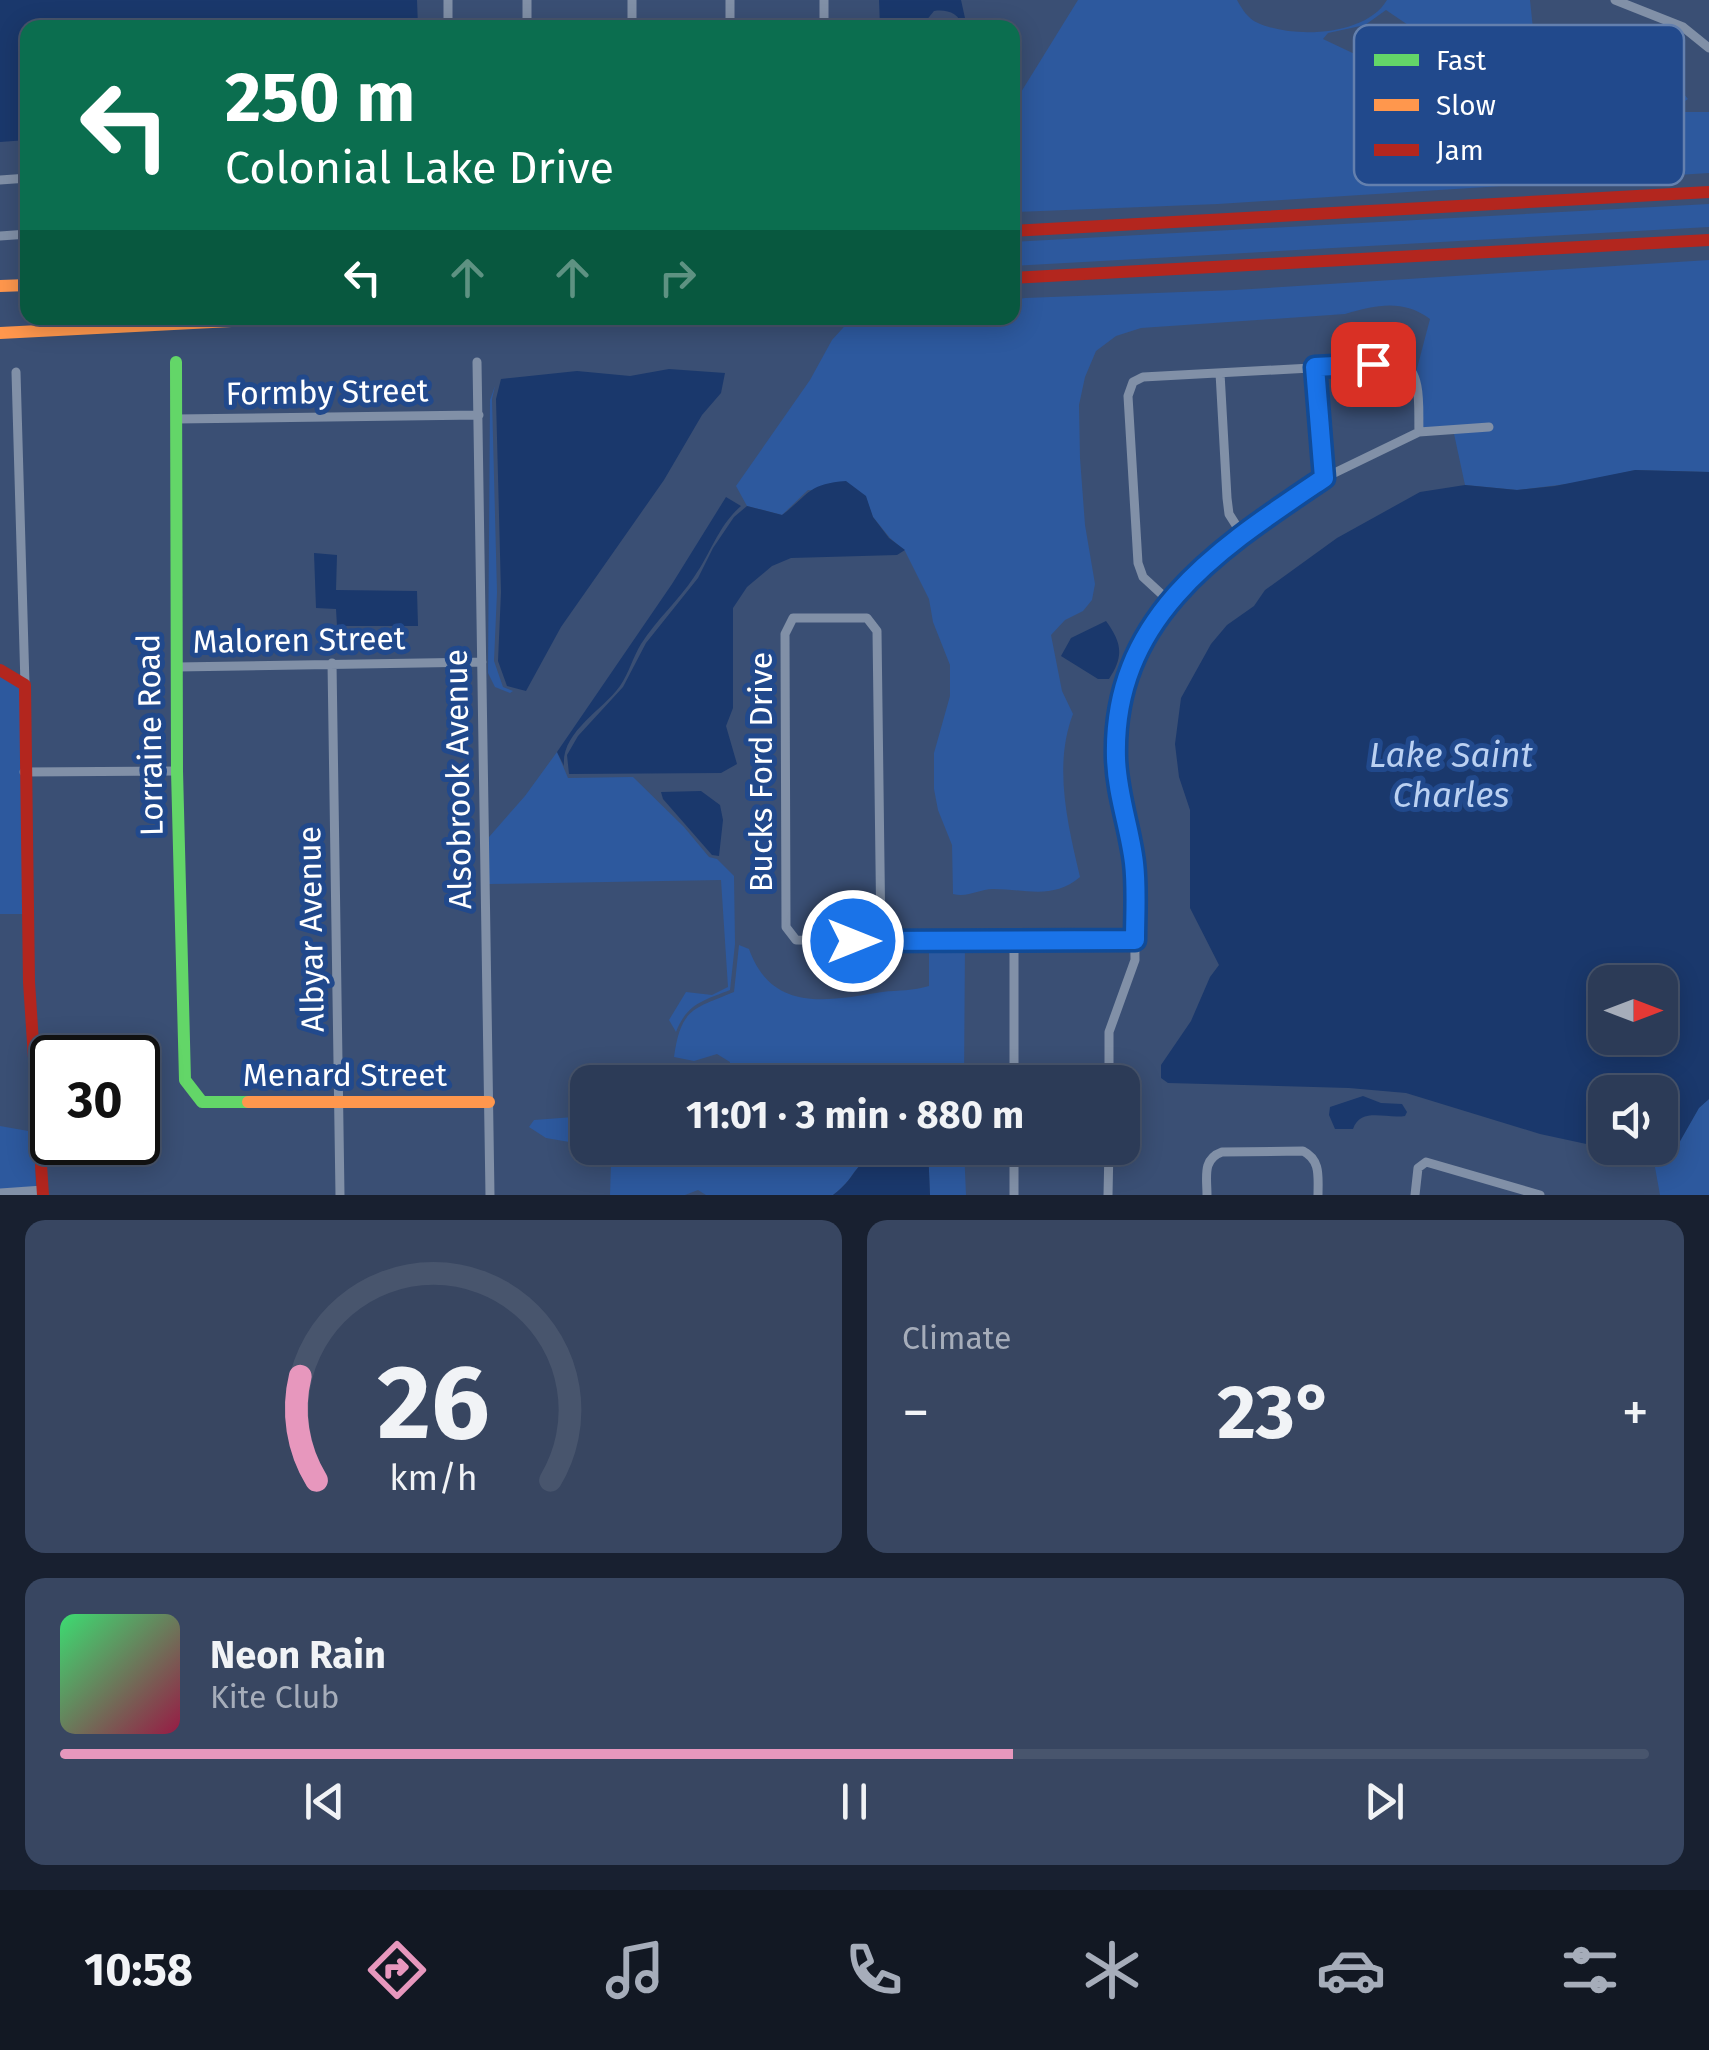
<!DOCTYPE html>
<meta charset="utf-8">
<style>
body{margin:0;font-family:"Fira Sans",sans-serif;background:#384661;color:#f1f3f6;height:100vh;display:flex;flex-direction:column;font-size:38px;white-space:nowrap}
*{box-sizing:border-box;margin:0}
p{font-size:32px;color:#a6adba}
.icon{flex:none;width:55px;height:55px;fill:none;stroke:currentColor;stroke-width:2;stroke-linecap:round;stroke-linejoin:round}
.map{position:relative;height:1195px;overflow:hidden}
.drawer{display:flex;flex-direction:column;gap:25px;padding:25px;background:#182030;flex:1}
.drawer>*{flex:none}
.hud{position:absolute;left:20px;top:20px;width:1000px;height:305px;border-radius:20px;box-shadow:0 5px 25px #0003,0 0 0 2px #48556d;background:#0b6e4f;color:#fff;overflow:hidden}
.needle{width:65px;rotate:90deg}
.fabs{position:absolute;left:1588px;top:965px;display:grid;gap:20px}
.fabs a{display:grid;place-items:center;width:90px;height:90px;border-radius:20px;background:#2c3b57;box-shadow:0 5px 25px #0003,0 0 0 2px #48556d;font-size:50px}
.speed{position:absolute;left:30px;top:1035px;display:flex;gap:20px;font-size:50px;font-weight:700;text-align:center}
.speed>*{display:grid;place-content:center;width:130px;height:130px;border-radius:50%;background:#2c3b57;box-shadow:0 5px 25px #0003,0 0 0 2px #48556d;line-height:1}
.speed .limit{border:5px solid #111;border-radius:15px;background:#fff;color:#111}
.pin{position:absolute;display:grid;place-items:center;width:85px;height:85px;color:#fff;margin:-42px;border-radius:20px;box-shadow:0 5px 15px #0006}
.me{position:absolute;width:110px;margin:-55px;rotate:90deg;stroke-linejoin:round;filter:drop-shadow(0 0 8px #0008)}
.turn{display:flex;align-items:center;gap:35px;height:210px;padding:0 40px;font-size:45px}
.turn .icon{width:130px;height:130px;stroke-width:2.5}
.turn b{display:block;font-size:70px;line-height:85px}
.lanes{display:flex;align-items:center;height:95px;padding:0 40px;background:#0003;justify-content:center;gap:50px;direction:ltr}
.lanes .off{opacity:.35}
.big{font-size:75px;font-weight:700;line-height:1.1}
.drawer .widget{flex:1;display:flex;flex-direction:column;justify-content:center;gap:15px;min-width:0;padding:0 35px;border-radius:20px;background:#384661}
.drawer .dial{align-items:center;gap:0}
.dial svg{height:260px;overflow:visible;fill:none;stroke:#48556d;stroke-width:7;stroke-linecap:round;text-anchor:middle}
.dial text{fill:#f1f3f6;stroke:none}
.song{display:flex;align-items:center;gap:30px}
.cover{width:120px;height:120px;border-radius:15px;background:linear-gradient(135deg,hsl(140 70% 55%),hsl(340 70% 35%))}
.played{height:10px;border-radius:5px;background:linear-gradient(90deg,#e797bd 60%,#48556d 60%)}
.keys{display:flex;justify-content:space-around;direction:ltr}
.heat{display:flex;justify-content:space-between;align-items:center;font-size:55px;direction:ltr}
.drawer .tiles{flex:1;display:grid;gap:25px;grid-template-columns:1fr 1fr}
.widget:last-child{grid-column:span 2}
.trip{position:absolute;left:570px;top:1065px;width:570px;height:100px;border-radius:20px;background:#2c3b57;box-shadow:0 5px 25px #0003,0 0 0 2px #48556d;font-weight:700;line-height:100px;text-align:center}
.menu{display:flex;height:160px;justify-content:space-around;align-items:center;background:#121823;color:#a6adba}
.menu .icon{width:70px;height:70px}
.menu .active{color:#e797bd}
.menu b{font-size:45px;color:#f1f3f6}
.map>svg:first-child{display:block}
</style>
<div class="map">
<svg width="1709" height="1195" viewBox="0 0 1709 1195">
<rect width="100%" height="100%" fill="#3a4f74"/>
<path fill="#2d599e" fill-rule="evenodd" d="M1078,0H1237C1242,9 1248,19 1258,23C1293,39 1366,36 1387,0H1530L1533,29L1588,30L1601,42L1615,65C1645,65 1669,74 1688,99L1668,112H1709V173L1218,204L1013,212V105ZM1386,10L1411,27L1406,39L1396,37L1394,30C1367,31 1374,41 1361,57L1323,39L1328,33L1365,25Z
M1709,204V227L1013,266V242Z
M1709,260V472L1636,470L1575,483L1517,490L1465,485L1453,429L1419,432L1415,376L1430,319C1403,299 1376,305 1345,314L1141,328L1116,336L1096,351L1085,377L1079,405L1080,458L1085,525L1095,584L1092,600L1083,611L1065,620L1051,635L1062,691L1073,714C1053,766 1068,825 1080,877C1053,900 1026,889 993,889C979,889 968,898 953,894L952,845L938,810L934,789V753L950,696V665L933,622L929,599L905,551L890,538L873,517L865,496L808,490L782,515L747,506L736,486L810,380L832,340L852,318H1012L1013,300L1025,298L1235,290Z
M495,386L492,399L497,592L494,661L503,687L513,691L510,693L495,687L488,673L490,400Z
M0,675L21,687L23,914H0Z
M557,752L568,778L633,777L684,827L709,857L717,859L734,876L735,944L730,990C705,1000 687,1003 676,1032L669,1020L686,992L712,995L728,987L721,880L489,884V837L525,796Z
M929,942H965L964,1082H730V1062L717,1054L694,1061L674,1057C681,1008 693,1009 734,992L739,945L749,949C772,1013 827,1001 882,992C899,990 913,991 929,986Z
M1709,1099V1195H1660L1653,1156L1675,1150L1699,1107Z
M587,1116V1145L546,1138L529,1127L534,1120Z
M0,1126L34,1132L36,1187L0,1189Z
M597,1148H892C850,1161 861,1174 833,1195H706L698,1190L685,1195H610L611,1163Z
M928,1148H964L966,1195H930Z"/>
<path fill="#1a386c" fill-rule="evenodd" d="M0,0H417L418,27L28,28L27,140L0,142Z
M879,0H961L967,27H963C959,13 947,9 934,11L921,27H880Z
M669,369L725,373L721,393L702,415L664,480L561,627L526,691L507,686L498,661L501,592L496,399L501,379L577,371L630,376Z
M1635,470L1709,472V1099L1699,1108L1675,1150L1653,1156L1628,1153L1540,1134L1406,1093L1349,1088L1168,1083L1161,1078V1065L1191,1021L1210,977L1219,965L1190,908V810L1179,777L1175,744L1181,698L1211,644L1227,625L1254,606L1265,590L1337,538L1420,492L1465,485L1517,490L1555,486ZM1605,982H1660V1038H1605ZM1605,1092H1660V1148H1605Z
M846,481L866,496L873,517L889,538L905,550L897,555L791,558L772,566L747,587L733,608V708L726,726L737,764L721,773L569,774L567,755L578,736L623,687L646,643L698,578L713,548L734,517L747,506L782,515C810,494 807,484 846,481Z
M726,497L741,506C718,526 711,553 694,577C679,600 656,620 641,644C633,657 629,673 620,686C602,711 561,732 564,766L557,752L672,584Z
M314,553L337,555L336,590L417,591L418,626H337L336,609L316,608Z
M1106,621C1122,643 1124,656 1109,679H1098L1061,656L1071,638Z
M701,791L720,805L723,820L719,856L712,855L663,799L661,792Z
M1363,1096L1381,1103L1402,1104L1407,1112L1405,1116C1385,1119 1361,1107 1353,1129H1335L1329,1115L1330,1107Z
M892,1148H928L930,1195H833C861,1174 850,1161 892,1148Z"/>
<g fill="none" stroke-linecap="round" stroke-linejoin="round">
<path stroke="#8190a7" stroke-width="9" d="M448,0V28
M632,0V28
M730,0V28
M824,0V28
M1615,0L1683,27L1709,48
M527,28V0
M0,180L28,178
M0,236L28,234
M477,362L490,1195
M1315,367L1324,478
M16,372L25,685
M1220,373L1227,498L1229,514L1241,533
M176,419L479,415
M1169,601L1143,577L1138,563L1128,396L1133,382L1143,377L1402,363C1423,372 1418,412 1419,432
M793,618H867L877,631L881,941L796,940L786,927L785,634Z
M332,663L340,1195
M177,667L482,662
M24,772L177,771
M1014,940V1082
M881,941L1135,940
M1109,1082V1032L1135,960L1134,862L1118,787V721L1132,667L1144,640L1169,601L1206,564L1241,533L1324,478L1419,432L1489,427
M1014,1148V1195
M0,1193L43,1190
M1108,1195L1109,1148
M1207,1195C1207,1177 1202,1159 1222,1152L1303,1151C1321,1160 1318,1177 1318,1195
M1415,1195L1418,1168L1426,1162L1540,1195"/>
<path stroke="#63d668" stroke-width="12" d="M176,362L177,771L185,1080L202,1102H248"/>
<path stroke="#ff974d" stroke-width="12" d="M0,286L28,285
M0,333L288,318
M248,1102H489"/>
<path stroke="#b3261e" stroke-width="12" d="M1012,231L1709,192
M1012,278L1709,240
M0,670L25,685L29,982L43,1195"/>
</g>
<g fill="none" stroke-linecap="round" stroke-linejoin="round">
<defs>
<path id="route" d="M853,941L1135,940C1135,915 1137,888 1134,863C1130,828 1117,795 1116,758C1112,616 1220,548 1324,478L1315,367L1373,364"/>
</defs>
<use href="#route" stroke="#114b97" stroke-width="25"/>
<use href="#route" stroke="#1a73e8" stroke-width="18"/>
</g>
<g text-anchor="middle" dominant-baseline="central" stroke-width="10" stroke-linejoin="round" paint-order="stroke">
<g font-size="32" fill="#fff" stroke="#21498c">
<text transform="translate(327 392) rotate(-1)">Formby Street</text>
<text transform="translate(299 640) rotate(-1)">Maloren Street</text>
<text transform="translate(150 735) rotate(-91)">Lorraine Road</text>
<text transform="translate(761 772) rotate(-90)">Bucks Ford Drive</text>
<text transform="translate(458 779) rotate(-91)">Alsobrook Avenue</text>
<text transform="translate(311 929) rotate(-91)">Albyar Avenue</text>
<text x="345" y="1075">Menard Street</text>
</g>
<g font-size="35" font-style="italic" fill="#bbd1f2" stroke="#21498c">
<text x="1451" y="755">Lake Saint<tspan x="1451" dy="40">Charles</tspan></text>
</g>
</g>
<rect x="1354" y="25" width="330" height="160" rx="15" fill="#21498c" stroke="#6480ae" stroke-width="2.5"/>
<rect x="1374" y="54" width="45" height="12" fill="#63d668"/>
<rect x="1374" y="99" width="45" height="12" fill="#ff974d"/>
<rect x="1374" y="144" width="45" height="12" fill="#b3261e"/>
<g font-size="28" fill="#fff">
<text x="1436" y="70">Fast</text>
<text x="1436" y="115">Slow</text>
<text x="1436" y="160">Jam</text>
</g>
</svg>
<div class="fabs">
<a><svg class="needle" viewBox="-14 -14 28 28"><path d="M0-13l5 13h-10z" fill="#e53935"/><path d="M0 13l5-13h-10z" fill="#a6adba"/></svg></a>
<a><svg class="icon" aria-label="sound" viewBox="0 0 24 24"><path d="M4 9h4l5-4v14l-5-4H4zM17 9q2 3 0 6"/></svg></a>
</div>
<div class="speed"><div class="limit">30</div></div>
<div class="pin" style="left:1373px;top:364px;background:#d93025"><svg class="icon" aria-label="arrive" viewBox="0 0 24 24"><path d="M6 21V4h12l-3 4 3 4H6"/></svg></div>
<svg class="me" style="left:853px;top:941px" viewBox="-20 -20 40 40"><circle r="17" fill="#1a73e8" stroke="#fff" stroke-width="3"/><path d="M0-11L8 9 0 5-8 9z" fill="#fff"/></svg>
<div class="trip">11:01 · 3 min · 880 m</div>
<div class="hud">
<div class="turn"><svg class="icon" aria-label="left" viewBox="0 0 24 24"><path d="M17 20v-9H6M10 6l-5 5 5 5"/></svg><div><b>250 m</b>Colonial Lake Drive</div></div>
<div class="lanes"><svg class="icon" aria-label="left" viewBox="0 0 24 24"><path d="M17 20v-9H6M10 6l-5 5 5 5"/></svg><svg class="icon off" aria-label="ahead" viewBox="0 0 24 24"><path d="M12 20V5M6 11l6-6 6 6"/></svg><svg class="icon off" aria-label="ahead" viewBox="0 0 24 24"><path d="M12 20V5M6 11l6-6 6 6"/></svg><svg class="icon off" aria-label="right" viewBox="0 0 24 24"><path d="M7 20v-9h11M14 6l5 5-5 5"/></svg></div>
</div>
</div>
<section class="drawer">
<div class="tiles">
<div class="widget dial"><svg viewBox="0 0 100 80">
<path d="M14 69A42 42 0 1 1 86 69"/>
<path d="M14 69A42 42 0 0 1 9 37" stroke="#e797bd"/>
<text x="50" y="56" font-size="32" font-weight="700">26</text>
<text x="50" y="72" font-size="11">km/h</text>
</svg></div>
<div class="widget"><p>Climate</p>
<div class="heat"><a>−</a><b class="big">23°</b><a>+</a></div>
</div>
<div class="widget">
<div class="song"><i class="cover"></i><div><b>Neon Rain</b><p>Kite Club</p></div></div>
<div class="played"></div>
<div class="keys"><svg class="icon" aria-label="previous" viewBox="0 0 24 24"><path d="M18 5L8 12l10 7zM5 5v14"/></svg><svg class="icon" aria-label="pause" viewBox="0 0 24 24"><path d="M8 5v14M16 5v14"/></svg><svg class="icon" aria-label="next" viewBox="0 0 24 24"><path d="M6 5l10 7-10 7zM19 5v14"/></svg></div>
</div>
</div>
</section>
<nav class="menu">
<b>10:58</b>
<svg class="icon active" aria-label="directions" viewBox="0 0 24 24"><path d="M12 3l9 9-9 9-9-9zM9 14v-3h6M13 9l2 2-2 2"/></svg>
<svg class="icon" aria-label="music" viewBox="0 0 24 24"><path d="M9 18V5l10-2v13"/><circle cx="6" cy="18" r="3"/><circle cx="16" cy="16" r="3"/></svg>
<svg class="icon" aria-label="phone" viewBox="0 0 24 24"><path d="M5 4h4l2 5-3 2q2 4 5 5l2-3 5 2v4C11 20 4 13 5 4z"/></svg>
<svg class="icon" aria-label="climate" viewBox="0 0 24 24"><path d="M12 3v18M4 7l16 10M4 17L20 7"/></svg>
<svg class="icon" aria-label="car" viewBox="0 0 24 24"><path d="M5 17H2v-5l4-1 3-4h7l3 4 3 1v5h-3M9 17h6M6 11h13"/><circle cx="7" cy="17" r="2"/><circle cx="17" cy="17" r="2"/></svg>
<svg class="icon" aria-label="filters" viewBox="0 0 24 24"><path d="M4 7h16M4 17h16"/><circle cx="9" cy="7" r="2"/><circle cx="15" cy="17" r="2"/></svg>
</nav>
